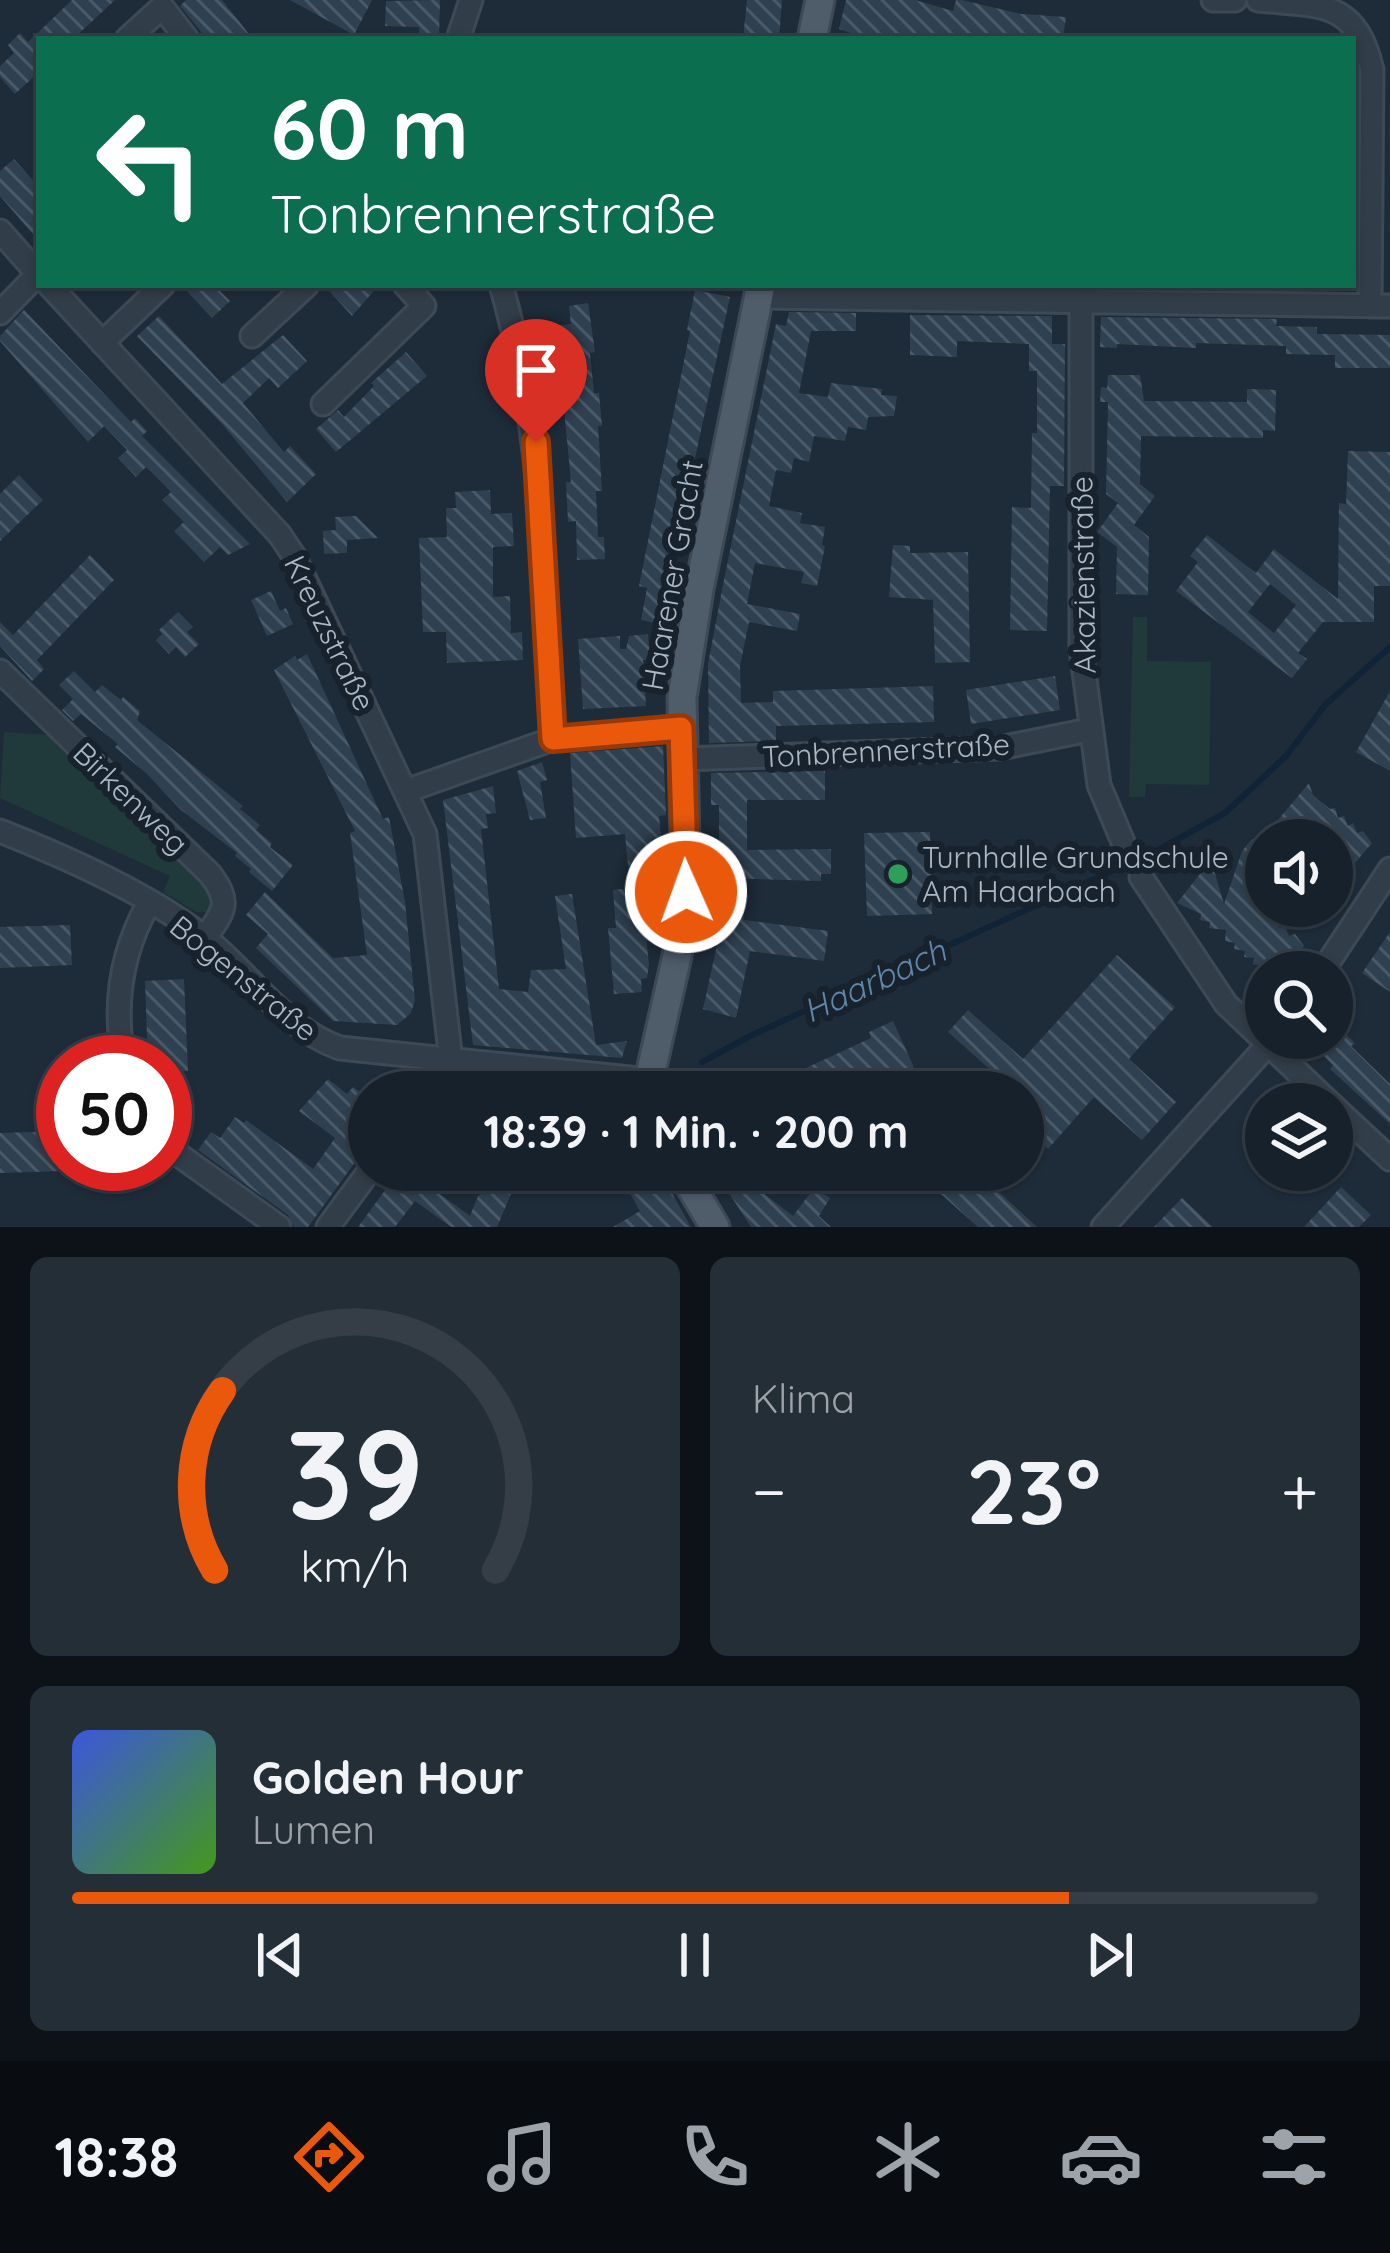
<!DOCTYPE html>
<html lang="de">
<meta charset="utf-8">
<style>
body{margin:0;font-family:Quicksand,sans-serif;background:#232e37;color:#f1f3f6;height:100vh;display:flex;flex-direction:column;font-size:45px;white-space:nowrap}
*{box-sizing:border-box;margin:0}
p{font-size:39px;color:#9ea3a9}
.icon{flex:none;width:66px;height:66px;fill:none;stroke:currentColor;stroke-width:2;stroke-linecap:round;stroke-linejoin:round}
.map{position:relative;height:1227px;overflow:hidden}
.side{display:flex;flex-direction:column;gap:30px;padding:30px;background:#0c1218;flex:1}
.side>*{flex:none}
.guide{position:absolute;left:36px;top:36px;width:1320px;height:252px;border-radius:0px;box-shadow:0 3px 9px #0004,0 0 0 3px #353e47;background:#0b6e4f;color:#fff;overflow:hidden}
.buttons{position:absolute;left:1245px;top:819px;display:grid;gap:24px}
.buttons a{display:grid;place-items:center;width:108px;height:108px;border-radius:50%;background:#16212b;box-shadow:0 3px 9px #0004,0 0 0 3px #353e47;font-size:60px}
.speed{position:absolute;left:36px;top:1035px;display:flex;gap:24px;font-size:60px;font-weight:700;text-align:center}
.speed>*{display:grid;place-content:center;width:156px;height:156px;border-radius:50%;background:#16212b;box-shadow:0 3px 9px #0004,0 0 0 3px #353e47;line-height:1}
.speed .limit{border:18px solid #d22;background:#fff;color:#111}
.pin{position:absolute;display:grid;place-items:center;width:102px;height:102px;color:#fff;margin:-123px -51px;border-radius:50% 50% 50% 0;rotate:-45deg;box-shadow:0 0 12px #0007}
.pin .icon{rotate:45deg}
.me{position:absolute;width:132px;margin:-66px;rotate:358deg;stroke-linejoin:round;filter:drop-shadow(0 0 9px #0008)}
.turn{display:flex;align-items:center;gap:42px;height:252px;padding:0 36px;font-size:54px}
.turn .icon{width:156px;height:156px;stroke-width:2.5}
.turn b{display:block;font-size:84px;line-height:102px}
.big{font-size:90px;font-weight:700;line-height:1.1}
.side .card{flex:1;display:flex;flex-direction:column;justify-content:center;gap:18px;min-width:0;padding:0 42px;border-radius:18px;background:#232e37}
.side .dial{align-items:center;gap:0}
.dial svg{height:312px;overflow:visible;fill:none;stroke:#353e47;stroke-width:7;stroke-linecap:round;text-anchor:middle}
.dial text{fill:#f1f3f6;stroke:none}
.song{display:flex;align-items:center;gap:36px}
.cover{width:144px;height:144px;border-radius:18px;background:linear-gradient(135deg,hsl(230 70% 55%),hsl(100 70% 35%))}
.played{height:12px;border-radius:6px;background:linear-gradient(90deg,#ea580c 80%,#353e47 80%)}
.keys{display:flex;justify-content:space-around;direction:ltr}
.heat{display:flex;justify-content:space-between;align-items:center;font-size:66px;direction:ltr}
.side .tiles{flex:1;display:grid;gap:30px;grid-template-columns:1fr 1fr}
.card:last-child{grid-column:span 2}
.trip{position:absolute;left:348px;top:1071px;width:696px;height:120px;border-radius:60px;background:#16212b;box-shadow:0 3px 9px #0004,0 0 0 3px #353e47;font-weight:700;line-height:120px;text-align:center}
.menu{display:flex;height:192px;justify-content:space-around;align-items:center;background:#090d11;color:#9ea3a9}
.menu .icon{width:84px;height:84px}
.menu .current{color:#ea580c}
.menu b{font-size:54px;color:#f1f3f6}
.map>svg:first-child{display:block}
</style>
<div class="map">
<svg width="1390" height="1227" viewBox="0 0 1390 1227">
<defs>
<pattern id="building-back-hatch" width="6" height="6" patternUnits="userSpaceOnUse" patternTransform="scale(3)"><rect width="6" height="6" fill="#2f4050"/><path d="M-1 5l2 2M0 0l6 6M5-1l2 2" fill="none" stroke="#4a5a68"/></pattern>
</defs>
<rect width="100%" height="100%" fill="#1e2c39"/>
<path fill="#20393a" d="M1133,617H1147V661L1211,662L1209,785L1146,784L1145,797H1129Z
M4,732L49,735L212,894L208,912H196L163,892L170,876L0,798Z"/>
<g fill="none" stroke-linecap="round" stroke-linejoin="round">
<path stroke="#112437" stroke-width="6" d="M702,1062L752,1035L1158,850L1225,813L1286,756L1325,705L1390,647"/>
</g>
<path fill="url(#building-back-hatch)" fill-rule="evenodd" d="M72,0H115L73,39H39V72L15,94L0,77V66L14,53L8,45L20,33L28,42Z
M186,0H222L253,39H207L180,6Z
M290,0H372L354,35Z
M440,0L439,38H419V27L385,26L386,1Z
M747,0H782L779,39H743Z
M846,0H915L953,11L956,0H962L1021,14L1066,17L1063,39H868L839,29Z
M14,159L39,187V241L0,196V171Z
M181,285H214L230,301L212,318Z
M324,285H379L352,316Z
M695,290L730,297L659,624L641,620L647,588L639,586L690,331L687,330Z
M588,303L595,352L590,353L594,393H599L602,426H598L602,491H596L598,537H604L605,559L577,560L576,521L568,522L566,482H571L559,357L553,358L548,327L571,324L569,306Z
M24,310L131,422L135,418L147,431L142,436L250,544L228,555L220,547L204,562L174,531L184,522L162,500L171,492L146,467L136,477L118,458L127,450L104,426L88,442L0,341V336Z
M789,312L856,313V331H811L799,393L828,397L831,383L882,389L881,395L897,396L894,416L868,417L866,430L848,427L845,441L814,436L809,462L794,458L791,473L776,470L769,506L802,513L800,523L825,527L822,545L825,546L817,586L801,583L804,572L755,563L747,604L800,614L797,631L749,622L740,666L741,703L773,702V691L933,686L934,722L776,726V741L709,743L708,664L721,595L776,324L786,326Z
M910,315L1052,316V344H1065L1064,486H1050L1047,631L1010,630L1012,507L1031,508L1032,433H1037V371H1029V344L957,341V357L910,355Z
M159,316L222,384L283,335L307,361L278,388L269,378L243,403L284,452L290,446L316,474L287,502L223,425L137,336Z
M1101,317L1277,319L1276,326L1317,327V334L1390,335V368H1335V355L1286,354V346L1196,343V348L1117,344V348L1100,347Z
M406,352L427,376L336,452L316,429L338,410L344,417L374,386L371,383Z
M1108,375H1140L1144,401L1247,402V389L1276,390L1275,431L1263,430V438L1141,436L1140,484L1155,496L1134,525L1149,537L1148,595L1116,594L1117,547L1097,532L1118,503L1106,494L1108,402H1100L1101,387L1107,388Z
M1348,451L1390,452V586H1374V622H1323L1298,653L1307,659L1292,678L1176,591L1198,562L1190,556L1207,535L1256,573L1274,549L1338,599L1339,503L1346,504ZM1270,584L1296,605L1274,633L1248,612Z
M19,475L43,500L0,541V494Z
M490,490L491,514L512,513L514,546L493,547V597L510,596L511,633L522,632L523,660L447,663L446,632H423L419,538L447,537L446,508H456L455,492Z
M356,516L378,538L347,540V553L324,554L323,531L336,530L335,517Z
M893,545L910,546V553L968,552L970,662L935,663L933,600L889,597Z
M90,555L114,580L37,660L44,669L32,681L0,646V622L13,635Z
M271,591L280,611L286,608L293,624L267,636L251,600Z
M178,612L193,627L187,632L199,644L185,657L176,647L169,654L156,640L162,634L159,630Z
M648,634L650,659L643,660L646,706L583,709L578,639L620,636V649H626L629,636Z
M307,654L383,819L389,817L405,902L415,1000L411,1013L397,1025L333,1021L256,948L268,934L246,915L265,892L333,958L367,955L350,833L355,831L274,670L295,656L297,660Z
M74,671L95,692L102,685L121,700L123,697L140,711L137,720L243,806L240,809L260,825L256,830L272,843L270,847L293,865L272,891L249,872L251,869L235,856L237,853L181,810L146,773L115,747L118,744L81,714L73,721L62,710L73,699L59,685Z
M1055,676L1060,710L971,724L966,690Z
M1390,691V771L1356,752Z
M663,746L666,815L659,816L666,885L649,886L653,924L645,925L649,965L647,978L641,979L642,992L614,994L608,928H616L613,890L630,888L625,834L576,838L570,753Z
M542,762L547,780L540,782L546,818L530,820L517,771Z
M825,771V800H747V850L831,849V874H821V881L719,878V805H711V773Z
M1309,783L1313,795L1330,809L1335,808L1338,818L1344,816L1348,826L1353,823L1357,833L1363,831L1372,843L1344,876L1332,870V840H1301L1277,821Z
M493,786L496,813L486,814L488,828L481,829L499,989L528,992L531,970L566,969L555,896L572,894L596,1045L627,1041L622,1058L473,1045L443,800Z
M930,832L932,914L867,916L864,833Z
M1266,834V882L1255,883L1270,920L1276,918L1279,928L1285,926L1289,936L1295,934L1304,946L1282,972H1262L1263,966L1253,964L1254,958L1244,957L1245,951L1234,949L1235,943L1225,941L1226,930L1209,928L1210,922L1200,920L1201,914L1177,903L1211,860L1224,904L1242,851L1251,840Z
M716,909L744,911V920L828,931L824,961L750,951L736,1018L703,1009L719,936L714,937Z
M70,925L72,965L0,968V927Z
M1390,932V992L1362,973Z
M1117,955L1175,1007L1129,1059L1176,1102L1142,1140L1094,1097L1048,1149L1023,1127V1092H994L1003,1081L948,1032L968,1010L1023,1059Z
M184,979L188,1071H165V1062H148L145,981Z
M893,1021L925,1092H881L875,1080L848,1092H754L871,1038L869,1032Z
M1332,1021L1355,1043L1351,1046L1390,1084V1124L1330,1069L1333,1065L1305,1038H1332Z
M328,1079L347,1094L353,1087L369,1098V1143L308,1227H294L288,1215L198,1150L211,1132L220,1138L235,1117L244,1123L246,1120L313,1169L335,1138L299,1111Z
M63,1131V1171L0,1173V1133Z
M400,1170H436L426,1184L470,1216L478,1196L513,1170H521L497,1227H451L415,1201L395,1227H358Z
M617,1170H659L691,1227H613L640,1211Z
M714,1170H761L773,1187L763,1193L793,1216L814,1188L830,1198L819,1216L831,1227H751Z
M914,1170H975L1037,1227H978Z
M1341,1187L1371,1215L1359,1227H1304Z
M1182,1198L1213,1227H1154Z"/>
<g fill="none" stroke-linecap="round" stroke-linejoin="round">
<defs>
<path id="minor" d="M1213,0H1235
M1258,0C1321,6 1356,0 1372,70L1370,306
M127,39L162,7L187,39
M458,39L471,0
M0,231L39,275
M49,285L280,535L294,556L425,834L451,1061
M501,285C544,433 545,585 553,739
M758,297L1390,306
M1081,302V649L1099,785L1123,842
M0,313L38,274
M252,336L307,285
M102,343L163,285
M323,404L424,306L405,285
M0,671L210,874C232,903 224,911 205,938
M682,759L1000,748L1089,730
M406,791L553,739L681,728
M0,831C66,857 149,894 205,938C251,974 283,1028 340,1048L649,1080
M1141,877L1226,1004L1331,1104
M1322,972L1390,869
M124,1062C113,1006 121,952 149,903
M428,1092L451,1061
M1332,1105L1390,1159
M165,1145L279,1227
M328,1227L370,1170
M1103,1227L1274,1038"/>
<path id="major" d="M812,39L820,0
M650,1092L649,1080L677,956L686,893L682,698L699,589L761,285
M681,1170L715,1227"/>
</defs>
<use href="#minor" stroke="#3e4956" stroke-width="27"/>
<use href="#major" stroke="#3e4956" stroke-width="33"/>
<use href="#minor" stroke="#313d49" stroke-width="21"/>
<use href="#major" stroke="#4f5c6a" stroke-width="27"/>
</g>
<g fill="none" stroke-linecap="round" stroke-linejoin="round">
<defs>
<path id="route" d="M536,442L553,739L681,728L686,892"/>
</defs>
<use href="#route" stroke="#983908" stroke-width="30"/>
<use href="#route" stroke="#ea580c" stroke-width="21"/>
</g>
<circle fill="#2e9e5b" stroke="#17222d" stroke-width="4.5" cx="898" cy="874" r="12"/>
<g text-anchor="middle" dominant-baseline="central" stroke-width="12" stroke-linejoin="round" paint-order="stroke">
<g font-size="30" fill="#abb8c6" stroke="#17222d">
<text transform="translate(672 575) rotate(-80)">Haarener Gracht</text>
<text transform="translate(1083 575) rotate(-91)">Akazienstraße</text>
<text transform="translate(330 633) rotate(64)">Kreuzstraße</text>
<text transform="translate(886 750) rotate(-3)">Tonbrennerstraße</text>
<text transform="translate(131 798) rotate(44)">Birkenweg</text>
<text transform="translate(244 978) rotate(39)">Bogenstraße</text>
</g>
<g font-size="30" fill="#abb8c6" stroke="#17222d" text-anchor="start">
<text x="922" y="857">Turnhalle Grundschule<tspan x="922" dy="34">Am Haarbach</tspan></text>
</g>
<g font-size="33" font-style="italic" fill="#6086a9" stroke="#17222d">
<text transform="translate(874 980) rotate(-25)">Haarbach</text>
</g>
</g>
</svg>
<div class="buttons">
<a><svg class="icon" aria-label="sound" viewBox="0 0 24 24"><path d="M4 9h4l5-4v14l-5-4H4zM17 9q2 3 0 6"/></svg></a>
<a><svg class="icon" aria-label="search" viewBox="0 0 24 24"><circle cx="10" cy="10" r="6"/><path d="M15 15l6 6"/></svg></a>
<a><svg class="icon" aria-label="layers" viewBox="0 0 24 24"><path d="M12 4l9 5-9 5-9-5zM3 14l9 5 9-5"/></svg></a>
</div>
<div class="speed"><div class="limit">50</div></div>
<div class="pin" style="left:536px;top:442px;background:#d93025"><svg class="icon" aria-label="arrive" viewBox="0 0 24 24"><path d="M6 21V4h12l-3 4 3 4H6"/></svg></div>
<svg class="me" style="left:686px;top:892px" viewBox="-20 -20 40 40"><circle r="17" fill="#ea580c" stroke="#fff" stroke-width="3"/><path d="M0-11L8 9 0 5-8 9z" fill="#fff"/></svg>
<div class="trip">18:39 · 1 Min. · 200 m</div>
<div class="guide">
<div class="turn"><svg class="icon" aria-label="left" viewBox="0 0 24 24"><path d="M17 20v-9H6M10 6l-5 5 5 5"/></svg><div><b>60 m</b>Tonbrennerstraße</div></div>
</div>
</div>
<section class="side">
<div class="tiles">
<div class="card dial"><svg viewBox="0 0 100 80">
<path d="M14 69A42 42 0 1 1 86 69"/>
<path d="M14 69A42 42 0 0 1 16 23" stroke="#ea580c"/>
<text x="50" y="56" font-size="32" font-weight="700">39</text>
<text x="50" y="72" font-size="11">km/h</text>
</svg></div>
<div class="card"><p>Klima</p>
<div class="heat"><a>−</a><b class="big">23°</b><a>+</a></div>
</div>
<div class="card">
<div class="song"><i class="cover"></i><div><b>Golden Hour</b><p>Lumen</p></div></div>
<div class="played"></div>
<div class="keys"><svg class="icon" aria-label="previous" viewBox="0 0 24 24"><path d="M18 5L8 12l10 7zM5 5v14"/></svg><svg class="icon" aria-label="pause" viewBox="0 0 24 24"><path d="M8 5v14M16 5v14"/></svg><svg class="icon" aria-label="next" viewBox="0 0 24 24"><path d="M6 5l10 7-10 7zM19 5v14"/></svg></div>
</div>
</div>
</section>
<nav class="menu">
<b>18:38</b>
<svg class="icon current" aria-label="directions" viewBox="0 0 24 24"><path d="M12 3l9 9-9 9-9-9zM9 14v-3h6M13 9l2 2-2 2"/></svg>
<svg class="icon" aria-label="music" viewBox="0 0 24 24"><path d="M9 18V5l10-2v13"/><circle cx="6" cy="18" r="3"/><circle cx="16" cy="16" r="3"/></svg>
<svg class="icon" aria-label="phone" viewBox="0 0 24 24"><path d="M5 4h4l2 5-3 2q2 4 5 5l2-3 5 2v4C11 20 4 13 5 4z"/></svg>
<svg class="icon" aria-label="climate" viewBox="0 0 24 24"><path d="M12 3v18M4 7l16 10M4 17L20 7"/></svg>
<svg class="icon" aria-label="car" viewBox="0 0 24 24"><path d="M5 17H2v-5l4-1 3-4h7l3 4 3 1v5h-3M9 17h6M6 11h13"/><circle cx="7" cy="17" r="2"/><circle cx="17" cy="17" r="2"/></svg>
<svg class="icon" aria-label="filters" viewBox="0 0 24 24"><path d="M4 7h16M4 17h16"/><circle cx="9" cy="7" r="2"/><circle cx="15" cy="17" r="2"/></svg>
</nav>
